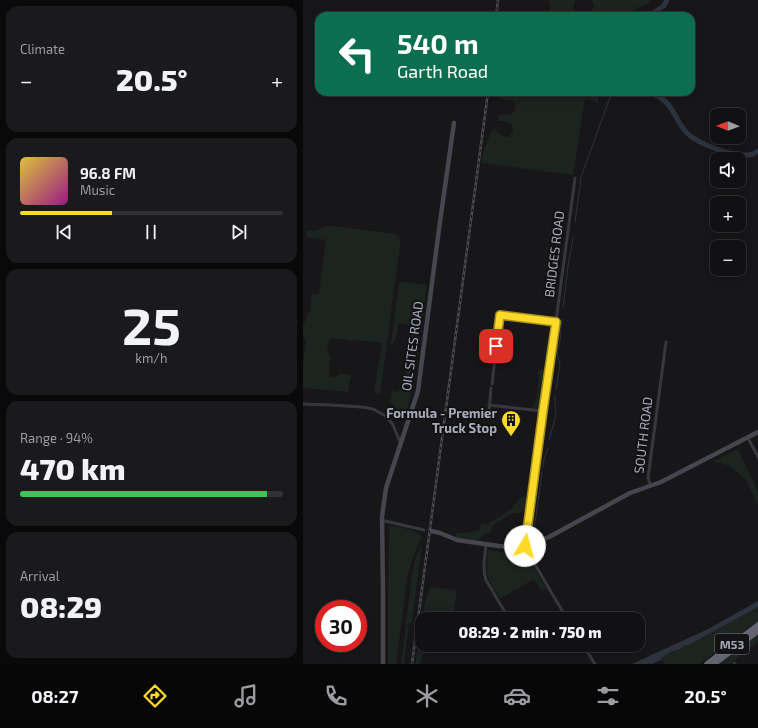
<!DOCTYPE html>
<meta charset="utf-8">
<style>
body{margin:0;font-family:"Exo 2",sans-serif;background:#1a1a1c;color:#f1f3f6;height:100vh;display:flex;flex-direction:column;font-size:15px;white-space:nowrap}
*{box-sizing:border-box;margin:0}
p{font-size:13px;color:#9c9da0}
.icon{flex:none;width:22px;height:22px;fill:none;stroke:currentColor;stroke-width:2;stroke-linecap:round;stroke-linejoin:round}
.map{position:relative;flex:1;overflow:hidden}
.details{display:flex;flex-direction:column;gap:6px;padding:6px;background:#09090a;width:303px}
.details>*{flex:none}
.guide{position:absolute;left:12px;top:12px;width:380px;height:84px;border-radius:12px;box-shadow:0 2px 10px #0003,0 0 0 1px #303133;background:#0b6e4f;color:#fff;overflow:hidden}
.needle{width:26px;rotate:271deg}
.tools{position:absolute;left:407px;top:108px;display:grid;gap:8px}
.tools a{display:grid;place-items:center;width:36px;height:36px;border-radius:8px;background:#111113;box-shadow:0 2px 10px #0003,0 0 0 1px #303133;font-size:20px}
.speed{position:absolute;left:12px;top:600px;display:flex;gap:8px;font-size:20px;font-weight:700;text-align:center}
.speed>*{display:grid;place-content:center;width:52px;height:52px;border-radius:50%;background:#111113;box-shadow:0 2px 10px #0003,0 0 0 1px #303133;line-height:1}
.speed .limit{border:6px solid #d22;background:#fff;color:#111}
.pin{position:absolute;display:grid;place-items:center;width:34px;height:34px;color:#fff;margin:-17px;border-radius:8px;box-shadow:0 2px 6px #0006}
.me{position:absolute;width:44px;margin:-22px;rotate:8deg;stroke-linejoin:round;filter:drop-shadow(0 0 3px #0008)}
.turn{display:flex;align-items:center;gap:14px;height:84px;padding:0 16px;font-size:18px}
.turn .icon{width:52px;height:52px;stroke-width:2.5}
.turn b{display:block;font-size:28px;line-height:34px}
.big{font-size:30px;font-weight:800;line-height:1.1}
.details .tile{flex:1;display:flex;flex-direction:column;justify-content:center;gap:6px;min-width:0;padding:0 14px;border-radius:12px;background:#1a1a1c}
.details .dial{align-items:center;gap:0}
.dial b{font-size:52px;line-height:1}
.song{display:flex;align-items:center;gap:12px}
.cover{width:48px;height:48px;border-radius:6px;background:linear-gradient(135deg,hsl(50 70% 55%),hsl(310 70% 35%))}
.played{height:4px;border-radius:2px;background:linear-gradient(90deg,#fdda2a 35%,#303133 35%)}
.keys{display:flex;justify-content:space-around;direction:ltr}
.heat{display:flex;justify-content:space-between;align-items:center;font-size:22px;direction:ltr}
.charge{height:6px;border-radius:3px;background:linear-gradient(90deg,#34c759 94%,#303133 0)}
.trip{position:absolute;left:112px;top:612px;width:230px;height:40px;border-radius:12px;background:#111113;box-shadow:0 2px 10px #0003,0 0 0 1px #303133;font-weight:800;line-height:40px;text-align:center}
.dock{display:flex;height:64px;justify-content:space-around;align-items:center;background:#070708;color:#9c9da0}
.dock .icon{width:28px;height:28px}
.dock .current{color:#fdda2a}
.dock b{font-size:18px;color:#f1f3f6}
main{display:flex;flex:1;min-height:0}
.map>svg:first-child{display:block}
</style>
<main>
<section class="details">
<div class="tile"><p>Climate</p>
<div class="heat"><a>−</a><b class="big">20.5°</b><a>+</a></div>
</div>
<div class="tile">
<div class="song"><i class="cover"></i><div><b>96.8 FM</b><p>Music</p></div></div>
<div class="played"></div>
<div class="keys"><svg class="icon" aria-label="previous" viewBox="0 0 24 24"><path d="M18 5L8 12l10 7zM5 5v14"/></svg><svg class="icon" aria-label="pause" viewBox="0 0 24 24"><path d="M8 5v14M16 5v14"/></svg><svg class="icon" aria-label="next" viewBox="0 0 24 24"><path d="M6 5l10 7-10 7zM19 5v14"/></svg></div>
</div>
<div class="tile dial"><b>25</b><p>km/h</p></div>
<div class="tile"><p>Range · 94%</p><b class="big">470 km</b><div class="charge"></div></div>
<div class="tile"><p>Arrival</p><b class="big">08:29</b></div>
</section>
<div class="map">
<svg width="455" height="664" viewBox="0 0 455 664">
<rect width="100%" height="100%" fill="#171719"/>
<path fill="#1c241f" d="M246,0H272L270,10L273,16H275H237L244,13L247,8Z
M288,0H349L344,4L318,16H284H286L289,10L291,4Z
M198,92H295V103L282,98L270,175L178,163C181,150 184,139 191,128C195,133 199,137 205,137L210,132C210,121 204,121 195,121V115L208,114C213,110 214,107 211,101L206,100L198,99Z
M24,226H32L92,234L98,239L77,394L71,393L79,343L53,340L48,341L39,339H28L24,346L27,358L26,375L28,377H33L36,374H44L48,376L45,392L0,388V365L3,341L0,336V326L4,316L7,312L9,294H16L23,240L3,237L4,231H11Z
M96,281L124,285L110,389L102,416L100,417L93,408L87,402L89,391L96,392L98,380H101L103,367H111L112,357L103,356L107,325L96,323L92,341L88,345Z
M240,369L242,372L239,403C237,408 233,408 228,407L231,405L233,401L236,376L235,373V371Z
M435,449L455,492V505L443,480L427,466L410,461Z
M221,496L226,501C225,509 219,515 210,513L190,525L188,533C182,534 179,534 177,540H172L153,538V533H163L177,530L178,523L184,524L192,520L209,508L218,497Z
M86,526C95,526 113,530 119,536L111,555L105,572L93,664H85V583Z
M119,543L109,623H106L101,664H98L108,583L112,560Z
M186,550L221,555L227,560L243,589L239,591L231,579L197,599C185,579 181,575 185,551Z
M127,587L154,590L150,619H119V645H148L147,651L144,654C132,648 120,647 117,664H112L117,627L122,603Z
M455,607V621L428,640L397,664H362L360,660H358V658C366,653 374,650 382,645L384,646Z
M455,634V642L427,664H415Z"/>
<path fill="#2c333e" d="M455,601V607L384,646L382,645L379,648L368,652L358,658V660L349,664H329L405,629Z"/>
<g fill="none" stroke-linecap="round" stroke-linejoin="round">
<path stroke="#2c333e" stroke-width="1" d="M272,222L277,186L278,177L309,92
M260,308L265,266L270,238
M253,390L257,365L254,354L257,340L259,319
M246,440L253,415L252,402V395
M240,467L241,459L245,448
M230,538L239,472"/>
<path stroke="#2c333e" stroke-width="5" d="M345,16L361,6L364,0
M314,92C319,93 324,94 329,94C339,94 348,92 356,97C370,104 373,122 384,133C395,144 434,159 450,154C452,153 453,152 455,151"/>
<path stroke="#37373e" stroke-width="3" d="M189,384L197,315L253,321
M0,404L27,405L59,407L70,409L81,415L89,423L98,444
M186,405L239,411
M186,412L188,388
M445,438L455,457
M348,486L345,478L363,342
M78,520L121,530
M183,544C182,557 179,567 183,580L206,619
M264,619L227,556L222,546L239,411L253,321L272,178
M221,645L222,646
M280,645L292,664
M431,663L432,664"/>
<path stroke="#45464e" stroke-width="4.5" d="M128,531L137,533L154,540L196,546L209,547L222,546L234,542L246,537L327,493L358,482L455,432
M80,664V592L79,517L83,488L115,391L136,229L151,123"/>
<path stroke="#63646f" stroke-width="5.5" d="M404,664L455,625
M411,664L455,631"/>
<defs>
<path id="rail" d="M193,16L195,0
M109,664L185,92"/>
</defs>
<use href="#rail" stroke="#4a4b53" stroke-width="2.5"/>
<use href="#rail" stroke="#121214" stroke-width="1" stroke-dasharray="3" stroke-linecap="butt"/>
</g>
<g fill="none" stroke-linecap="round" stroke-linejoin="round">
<defs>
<path id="route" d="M193,346L197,315L253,322L240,411L222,546"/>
</defs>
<use href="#route" stroke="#a48e1b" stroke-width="10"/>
<use href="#route" stroke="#fdda2a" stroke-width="7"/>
</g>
<defs>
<symbol id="building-pin" viewBox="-11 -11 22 30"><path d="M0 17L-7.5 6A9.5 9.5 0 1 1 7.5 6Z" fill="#fdda2a" stroke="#121214"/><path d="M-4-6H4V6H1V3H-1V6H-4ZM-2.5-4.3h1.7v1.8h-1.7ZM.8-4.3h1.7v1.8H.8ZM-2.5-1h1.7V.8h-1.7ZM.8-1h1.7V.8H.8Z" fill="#111"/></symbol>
</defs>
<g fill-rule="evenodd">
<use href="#building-pin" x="197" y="409" width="22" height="30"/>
</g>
<g text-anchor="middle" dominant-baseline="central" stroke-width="4" stroke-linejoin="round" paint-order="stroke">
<rect fill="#121214" stroke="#7b7c88" stroke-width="1" x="412" y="634" width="34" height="20" rx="3"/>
<g font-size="12" font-weight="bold" fill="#a8aaba">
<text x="429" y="644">M53</text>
</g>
<g font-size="13" fill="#a8aaba" stroke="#121214">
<text transform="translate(251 254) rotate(-83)">BRIDGES ROAD</text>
<text transform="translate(109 346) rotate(-82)">OIL SITES ROAD</text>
<text transform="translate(340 435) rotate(-83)">SOUTH ROAD</text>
</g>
<g font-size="13" font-weight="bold" fill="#a8aaba" stroke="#121214" text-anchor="end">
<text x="194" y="413">Formula - Premier<tspan x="194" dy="15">Truck Stop</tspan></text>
</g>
</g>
</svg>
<div class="tools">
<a><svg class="needle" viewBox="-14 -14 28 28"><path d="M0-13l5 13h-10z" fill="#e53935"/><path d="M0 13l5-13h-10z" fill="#9c9da0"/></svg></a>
<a><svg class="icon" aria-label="sound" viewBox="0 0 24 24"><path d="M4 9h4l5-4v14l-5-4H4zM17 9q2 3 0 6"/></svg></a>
<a>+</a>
<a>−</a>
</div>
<div class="speed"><div class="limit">30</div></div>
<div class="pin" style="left:193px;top:346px;background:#d93025"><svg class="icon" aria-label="arrive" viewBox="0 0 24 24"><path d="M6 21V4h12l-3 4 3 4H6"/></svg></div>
<svg class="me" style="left:222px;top:546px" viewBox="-20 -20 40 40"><circle r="19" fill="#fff"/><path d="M0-13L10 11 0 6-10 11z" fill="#fdda2a"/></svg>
<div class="trip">08:29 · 2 min · 750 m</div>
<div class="guide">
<div class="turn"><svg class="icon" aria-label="left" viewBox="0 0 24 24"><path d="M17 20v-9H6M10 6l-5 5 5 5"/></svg><div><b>540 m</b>Garth Road</div></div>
</div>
</div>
</main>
<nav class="dock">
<b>08:27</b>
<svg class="icon current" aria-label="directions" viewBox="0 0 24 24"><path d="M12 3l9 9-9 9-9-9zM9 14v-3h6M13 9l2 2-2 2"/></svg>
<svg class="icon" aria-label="music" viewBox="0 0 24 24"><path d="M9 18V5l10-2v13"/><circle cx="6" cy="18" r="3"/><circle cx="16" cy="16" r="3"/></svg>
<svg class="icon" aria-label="phone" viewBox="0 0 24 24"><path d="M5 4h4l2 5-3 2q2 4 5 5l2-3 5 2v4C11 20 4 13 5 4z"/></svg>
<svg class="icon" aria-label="climate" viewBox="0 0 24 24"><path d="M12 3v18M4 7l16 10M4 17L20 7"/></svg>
<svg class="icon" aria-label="car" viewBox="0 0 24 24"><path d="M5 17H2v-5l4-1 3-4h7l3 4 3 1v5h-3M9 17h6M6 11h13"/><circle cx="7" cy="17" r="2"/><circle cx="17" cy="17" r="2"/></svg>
<svg class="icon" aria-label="filters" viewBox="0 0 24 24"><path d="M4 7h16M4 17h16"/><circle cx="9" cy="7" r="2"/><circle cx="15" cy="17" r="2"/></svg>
<b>20.5°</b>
</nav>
